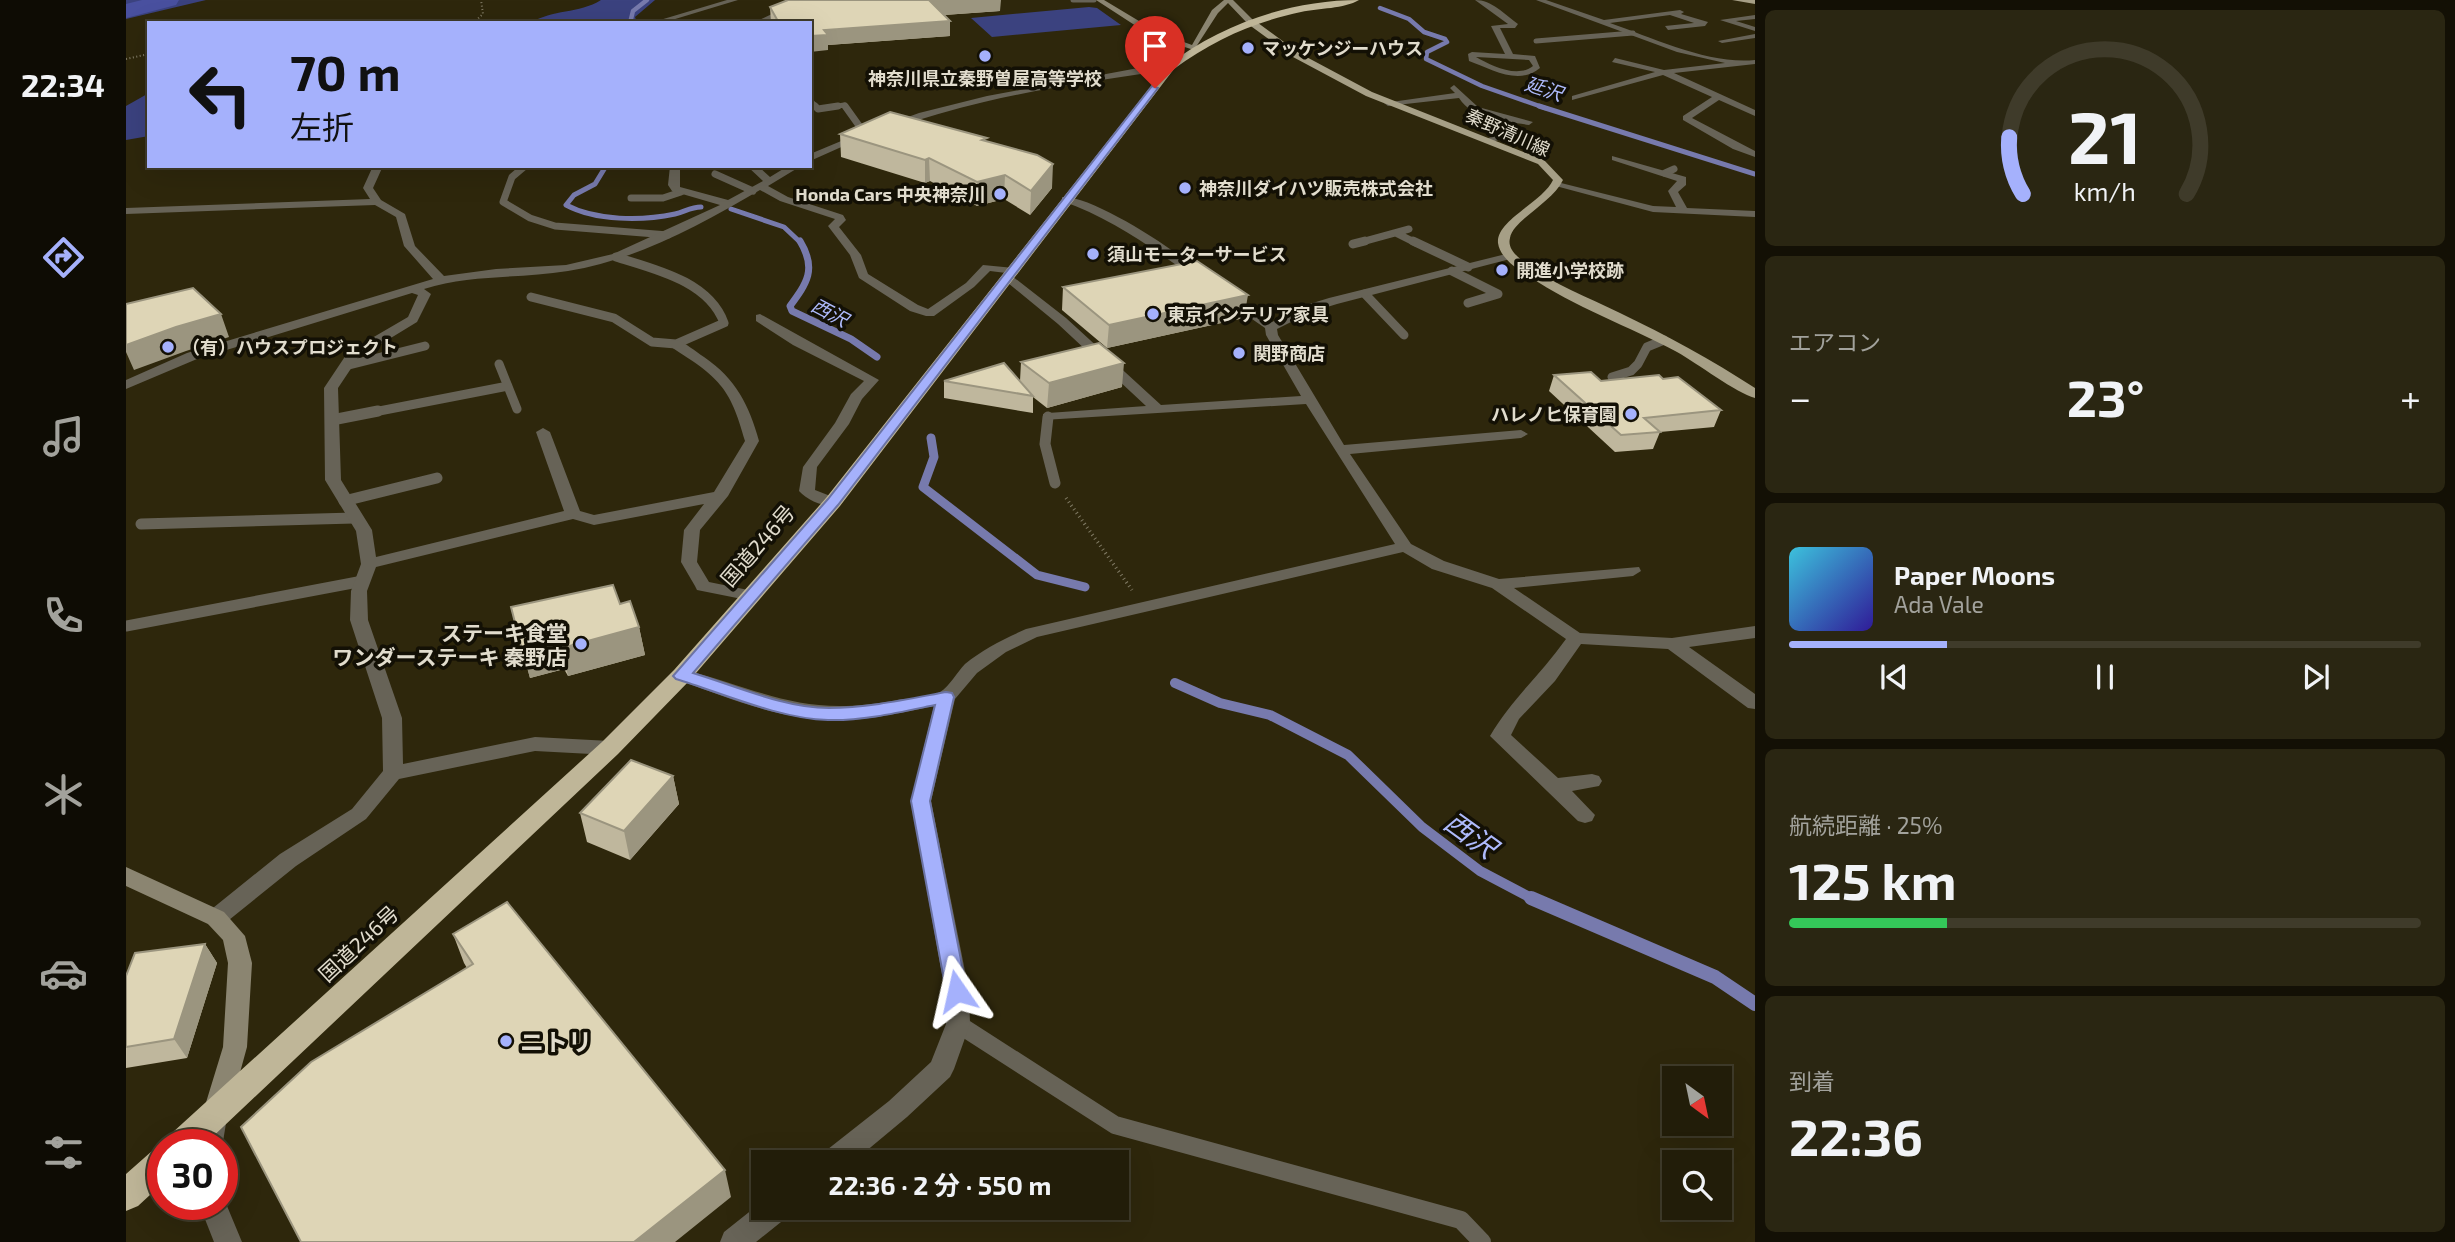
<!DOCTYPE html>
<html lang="ja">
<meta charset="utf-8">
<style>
body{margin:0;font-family:"Exo 2","Noto Sans JP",sans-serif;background:#2a2612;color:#f1f3f6;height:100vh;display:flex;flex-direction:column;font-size:26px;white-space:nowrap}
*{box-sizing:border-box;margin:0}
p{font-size:23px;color:#a2a29c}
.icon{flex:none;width:38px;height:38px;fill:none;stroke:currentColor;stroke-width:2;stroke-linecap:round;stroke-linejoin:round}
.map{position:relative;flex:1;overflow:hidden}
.sheet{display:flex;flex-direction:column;gap:10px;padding:10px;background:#131005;width:700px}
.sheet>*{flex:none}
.top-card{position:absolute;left:21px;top:21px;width:665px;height:147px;border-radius:0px;box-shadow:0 7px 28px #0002,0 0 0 2px #3f3b2a;background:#a5b1fc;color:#111;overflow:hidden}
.needle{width:46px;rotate:147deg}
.controls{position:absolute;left:1536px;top:1066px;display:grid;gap:14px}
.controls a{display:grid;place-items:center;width:70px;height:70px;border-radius:0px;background:#221d09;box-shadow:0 7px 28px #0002,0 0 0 2px #3f3b2a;font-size:35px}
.speed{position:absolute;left:21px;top:1129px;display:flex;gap:14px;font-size:35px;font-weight:700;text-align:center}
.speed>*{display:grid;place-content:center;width:91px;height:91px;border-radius:50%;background:#221d09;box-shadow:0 7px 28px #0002,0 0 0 2px #3f3b2a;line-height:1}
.speed .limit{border:10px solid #d22;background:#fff;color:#111}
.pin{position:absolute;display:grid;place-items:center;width:60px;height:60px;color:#fff;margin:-72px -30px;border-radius:50% 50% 50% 0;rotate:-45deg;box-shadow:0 0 7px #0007}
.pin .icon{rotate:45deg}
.me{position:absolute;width:77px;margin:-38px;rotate:349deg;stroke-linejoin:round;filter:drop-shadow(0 0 5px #0008)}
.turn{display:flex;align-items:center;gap:24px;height:147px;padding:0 28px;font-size:32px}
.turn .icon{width:91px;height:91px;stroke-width:2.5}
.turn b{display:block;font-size:49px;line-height:60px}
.big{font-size:52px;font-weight:700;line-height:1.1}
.sheet .tile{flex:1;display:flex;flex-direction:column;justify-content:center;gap:10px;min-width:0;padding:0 24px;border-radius:10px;background:#2a2612}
.sheet .dial{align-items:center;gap:0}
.dial svg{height:182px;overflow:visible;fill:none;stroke:#3f3b2a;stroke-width:7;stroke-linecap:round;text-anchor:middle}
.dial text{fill:#f1f3f6;stroke:none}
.song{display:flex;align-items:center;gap:21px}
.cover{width:84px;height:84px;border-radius:10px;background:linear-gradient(135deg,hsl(190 70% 55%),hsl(250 70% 35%))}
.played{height:7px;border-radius:4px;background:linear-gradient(90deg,#a5b1fc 25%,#3f3b2a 25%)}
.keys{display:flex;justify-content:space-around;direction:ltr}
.heat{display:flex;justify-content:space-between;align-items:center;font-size:38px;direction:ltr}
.charge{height:10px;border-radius:5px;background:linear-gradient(90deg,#34c759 25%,#3f3b2a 0)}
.trip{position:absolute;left:625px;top:1150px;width:378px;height:70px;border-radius:0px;background:#221d09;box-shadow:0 7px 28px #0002,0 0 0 2px #3f3b2a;font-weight:700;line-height:70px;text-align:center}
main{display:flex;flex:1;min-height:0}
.menu{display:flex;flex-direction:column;width:126px;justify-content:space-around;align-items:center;background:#0e0c04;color:#a2a29c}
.menu .icon{width:49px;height:49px}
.menu .current{color:#a5b1fc}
.menu b{font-size:32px;color:#f1f3f6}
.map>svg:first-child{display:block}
</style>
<main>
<nav class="menu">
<b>22:34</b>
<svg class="icon current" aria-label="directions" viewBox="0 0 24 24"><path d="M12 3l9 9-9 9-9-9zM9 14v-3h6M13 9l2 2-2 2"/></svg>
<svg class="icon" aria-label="music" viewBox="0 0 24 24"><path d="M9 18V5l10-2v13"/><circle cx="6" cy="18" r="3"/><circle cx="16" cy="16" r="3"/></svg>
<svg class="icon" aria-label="phone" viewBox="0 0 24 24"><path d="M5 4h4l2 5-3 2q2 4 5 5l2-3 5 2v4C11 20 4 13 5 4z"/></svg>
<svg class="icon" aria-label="climate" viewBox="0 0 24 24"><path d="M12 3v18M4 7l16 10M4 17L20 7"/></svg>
<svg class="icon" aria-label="car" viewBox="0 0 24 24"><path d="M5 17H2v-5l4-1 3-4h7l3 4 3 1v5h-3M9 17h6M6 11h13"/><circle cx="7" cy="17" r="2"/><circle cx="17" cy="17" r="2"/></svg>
<svg class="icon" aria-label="filters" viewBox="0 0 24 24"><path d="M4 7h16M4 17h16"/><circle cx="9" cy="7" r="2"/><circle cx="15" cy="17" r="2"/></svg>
</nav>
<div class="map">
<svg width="1629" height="1242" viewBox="0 0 1629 1242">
<rect width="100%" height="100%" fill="#2e270c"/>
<path fill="#3b427f" d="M0,0H80L0,19Z
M475,0H529L509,17L511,23L466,19L451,23H405C426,9 453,14 475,0Z
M963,7L971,8L995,25L866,37L845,18Z
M23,93V136L0,140V106Z"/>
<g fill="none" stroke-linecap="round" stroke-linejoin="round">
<path stroke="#777aad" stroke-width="4.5" d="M1254,8L1283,19L1298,32L1319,39L1321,42L1301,52L1300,59L1356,86L1419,108
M504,23L507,11L521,0"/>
<path stroke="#777aad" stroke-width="5" d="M1413,106L1629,174
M480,166L469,184L448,195L440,205C470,221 516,221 549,214C558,212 565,207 575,207
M605,209L658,227L675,243"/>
<path stroke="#777aad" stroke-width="7" d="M674,241C691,269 681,283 664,306L666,311L725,339L751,357"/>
<path stroke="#777aad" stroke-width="9" d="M805,438L808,457L797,487L911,575L959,587"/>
<path stroke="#777aad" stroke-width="10" d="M1049,683L1094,703L1144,715L1222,755L1296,827L1354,871L1409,900"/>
<path stroke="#777aad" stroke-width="14" d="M1405,898L1589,977L1629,1004"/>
<path fill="#49509f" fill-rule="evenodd" d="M16,0H53L50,5L0,18V4Z"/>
<path stroke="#817b65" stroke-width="2" stroke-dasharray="1 2.5" stroke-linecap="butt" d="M117,23L124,20L169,23
M347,23L357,14L355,0
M0,59L23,54"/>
<path stroke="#817b65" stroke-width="3.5" stroke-dasharray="1 3.5" stroke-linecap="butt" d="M940,498L1006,590"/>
<path stroke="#676357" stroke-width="5" d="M947,0H968
M1410,41L1507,33
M684,100L691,108
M701,108L718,105L720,108"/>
<path stroke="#676357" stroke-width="7" d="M689,106L692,109L712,106
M719,106L739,134
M399,166L386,177L377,202L404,218L429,226L542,235
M1539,173L1548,169
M589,174L627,191
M505,198H537L555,192
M1270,233L1290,243
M1232,243L1283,229"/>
<path stroke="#676357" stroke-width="9" d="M1287,241L1342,267
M1227,244L1239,241
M1326,271L1372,294L1342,303
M1239,294L1278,335
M405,297L488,318L526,342L550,344L598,323C583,281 528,269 490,257
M373,364L391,409
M219,366L299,346
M1486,377L1505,371L1512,364L1521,347L1538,340
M243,413L382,386"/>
<path stroke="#676357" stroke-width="11" d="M922,417L919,444L929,483
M206,420L252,411
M218,501L311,478
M15,524L228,518
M0,626L237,581"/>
<path stroke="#676357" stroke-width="18" d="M832,1024L989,1125L1335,1220L1356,1242"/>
<path fill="#676357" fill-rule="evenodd" d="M601,0H612L536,23H524Z
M675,0H684L637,23H627Z
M1349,0C1366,0 1378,14 1392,24L1389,28H1374L1387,54L1409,56L1414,68C1393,86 1365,69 1343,61L1342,54L1346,52L1379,54L1365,26L1382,24ZM1350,57L1403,60L1407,66C1391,79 1364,65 1350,57Z
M1410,0H1420L1478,20L1554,10L1558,12L1555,14L1582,22L1579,26L1542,30L1539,26L1568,23L1544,15L1484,23C1527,38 1584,65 1629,60V64L1548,73L1629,110V116L1593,100L1566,118L1629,151V157L1607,149L1557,120V116L1586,97L1537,75L1446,100V96L1529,72L1486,62L1489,58L1538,70L1599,63L1551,52Z
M1629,15V19L1610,21L1629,27V31L1594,20Z
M1629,34V38L1596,43L1592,41Z
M1045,65L1048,69C984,79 921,87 858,102C827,109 796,119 765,128L760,125L793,113L861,96L1023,66Z
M1328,85L1352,107L1407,122L1403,125C1379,121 1347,120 1333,98L1262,106L1258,103L1329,93L1324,88Z
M1392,130L1395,131V135L1360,143L1355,140Z
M732,134L740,136L684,161V154Z
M1486,156L1560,177V185L1552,192L1561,208L1629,211V217L1527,212L1426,185L1431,182L1527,206L1550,207L1542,191L1551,181L1486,160Z
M247,166H257L247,188L255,200L279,214L289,246L318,276L370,269L440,265L487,254L594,205L546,191L542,185L544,166H554V187L602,200L637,181L621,166H632L644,177L662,166H675L642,186L662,197L717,215L720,220L713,227L735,255L742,274L792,305L802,309L840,283L857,265L888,268L894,271L888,274L864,271L848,287L808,316H800L784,311L733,278L724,255L702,226L709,219L654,201L634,190C574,225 511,260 442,271C394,279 345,274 298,289L305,294L291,322L232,358L212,388L215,480L246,530L250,557L438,511L410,432L417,428L424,432L454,511L468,515L588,492L619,441C604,386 592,377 545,347V341L550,340C560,343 569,351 578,357C610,379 623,405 633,441L602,496L574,530L571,562L583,582L632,592L635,596L626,601L571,590L569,586L555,562L558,530L578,504L468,525L447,519L250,567L241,591L242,620L276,718L277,764L409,737L484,741L491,743L494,748L491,753L484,755L409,751L273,779L240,819L170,866L98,924L90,927L82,924L79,918L82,912L154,854L226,809L257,771L256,718L224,620L225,591L235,564L230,531L199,480L198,388L222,352L282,317L292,295L286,293L71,359L0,389V380L61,353L307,279L278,246L270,217L249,205L0,214V208L244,199L237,188Z
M936,197C966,194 1060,256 1081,278L1071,280C1028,249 987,219 936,201Z
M1384,253L1390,256L1388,258L1211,304L1185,312L1151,329L1152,335L1218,445L1395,430L1402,434L1395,438L1224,454L1285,544L1318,561L1373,579L1513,567L1515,571L1507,576L1388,588L1454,633L1546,638L1629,626V638L1563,647L1629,694V709L1622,708L1542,649L1455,644L1429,681L1393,719L1385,735L1432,778L1466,774L1473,776L1476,781L1473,786L1446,791L1469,815L1466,821L1459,823L1452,821L1364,736C1385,700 1416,673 1440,639L1366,588L1306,569L1277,552L911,637L880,652L851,673L829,699L805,801L843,991L844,1024L828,1069L824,1077L781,1117L727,1162H693L697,1153L763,1101L805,1062L820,1024L819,991L785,801L808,706C773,713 737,722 701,720C649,718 598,696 549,679L547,675L549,671L556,669C642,692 678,718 771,700C783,698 803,698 814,692C824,686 831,672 839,664C857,649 878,639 900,629L1269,544L1180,404L917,420V414L922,413L1020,406L932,324L876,278L886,276L940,318L1035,405L1175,396L1140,335L1139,328L1097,299V293H1105L1146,322L1177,306L1203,298Z
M634,314L753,380L736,399L723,424L691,467L689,490L712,499L715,502L712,505C699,508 682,501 673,491L677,467L709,423L725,394L738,381L667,345L630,321V315Z
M88,1105L97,1108L101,1117L96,1148V1144H72L79,1108Z
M96,1194L116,1242H88L73,1204H96Z
M637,1201V1208H664L660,1218L630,1242H594L598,1232Z"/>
<path fill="#8b8571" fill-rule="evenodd" d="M970,0H978L1033,33L1066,45L1086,10L1098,0H1107L1129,22L1122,24L1102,3L1092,13L1068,50L1027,37Z
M0,867L98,912L119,936L126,963L121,1047L104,1109L100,1117L91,1121L82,1117L78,1109L97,1047L102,963L97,940L82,924L0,886Z"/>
<path fill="#a69f86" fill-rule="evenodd" d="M1606,0H1629V4Z
M1122,20H1128L1173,53L1246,92L1418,160L1437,180C1426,203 1387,220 1384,238C1381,249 1392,257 1399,263C1428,285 1462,297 1494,313C1540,335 1586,360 1629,388V398C1610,393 1571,363 1551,352C1504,327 1447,306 1404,277C1392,270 1374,258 1372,243C1370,220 1417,202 1427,180L1412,164L1240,96L1167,57L1122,24Z"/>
<path fill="#bfb698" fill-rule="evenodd" d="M1233,0C1218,9 1193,8 1175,12C1128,22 1087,40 1048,69L714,506L564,680L492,754L79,1144H41L46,1133L476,742L548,670L700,498L1042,65C1096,24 1165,0 1233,0Z
M37,1147V1183L12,1206L0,1211V1174L26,1151Z"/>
</g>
<path fill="#bfb79d" d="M644,7L874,11L818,15L824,36L702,45V50L684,23H645Z
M714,134L861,141L926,188L904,215L878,199L851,206L804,181L799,183L715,157Z
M937,287L1118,318L981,348L936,310Z
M895,362L996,387L921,408L907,397V413L818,398V381H894Z
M1428,375L1475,381L1537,379L1595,410L1588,427L1534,432L1527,449L1489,452L1423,391Z
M494,604L513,627L519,655L442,676L438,669L404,678L385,607Z
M547,776L553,804L504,860L461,842L454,813Z
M327,934L605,1197L341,968L338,963Z
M79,944L91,963L61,1058L0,1068V976Z"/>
<path fill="#9b957f" d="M821,0H875L874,11L804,16V1Z
M824,21V36L702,45V50L684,52V36L698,30Z
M803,158L804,181L799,183V160Z
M927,164L926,188L904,215L905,191Z
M879,175L878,199L851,206V182Z
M1122,295L1118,318L981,348L983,325Z
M95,314L103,337L60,351L8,370L0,352V345L50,327Z
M998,363L996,387L921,408L923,383Z
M513,627L519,655L442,676L436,648Z
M431,642L438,669L404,678L396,650Z
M547,776L553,804L504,860L498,831Z
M79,944L91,963L61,1058L48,1039Z
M599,1170L605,1197L549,1242H508Z"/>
<path fill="#ded5b6" stroke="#9b957f" stroke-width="2" d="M662,0H821L804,1L824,21L698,30L702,35L684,36V23H653L644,7Z
M764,112L861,138L856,140L911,155L927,164L905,191L879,175L851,182L803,158L799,160L714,134Z
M1071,261L1122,295L983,325L937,287Z
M67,288L95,314L50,327L0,345V304Z
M973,343L998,363L923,383L895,362Z
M878,363L907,396L818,381Z
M1465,372L1475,381L1533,375L1537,379L1552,377L1595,410L1518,418L1534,432L1495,435L1428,375Z
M487,585L494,604L504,601L513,627L436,648L431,642L396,650L385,607Z
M505,760L547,776L498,831L454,813Z
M381,902L599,1170L508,1242H175L115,1127L185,1062L347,964L327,934Z
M79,944L48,1039L0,1047V976L9,953Z"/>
<path fill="#a5b1fc" stroke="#6b73a4" stroke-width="2" d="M1026,86L1032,88L712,505L567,673C610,686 658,708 703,708C741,708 782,699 820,692L826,693L828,697L804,801L841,991L838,997L831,1000L823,997L820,991L785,801L809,705C775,712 737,721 702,720C654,719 596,693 550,679L547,676L702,499Z"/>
<g fill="#a5b1fc" stroke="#131005" stroke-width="2.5">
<circle cx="1122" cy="48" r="7"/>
<circle cx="859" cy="56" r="7"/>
<circle cx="1059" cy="188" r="7"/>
<circle cx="874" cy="194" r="7"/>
<circle cx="967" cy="254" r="7"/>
<circle cx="1376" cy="270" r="7"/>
<circle cx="1027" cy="314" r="7"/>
<circle cx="42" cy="347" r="7"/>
<circle cx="1113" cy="353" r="7"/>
<circle cx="1505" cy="414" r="7"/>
<circle cx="455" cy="644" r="7"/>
<circle cx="380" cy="1041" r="7"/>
</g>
<g text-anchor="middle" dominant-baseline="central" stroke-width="7" stroke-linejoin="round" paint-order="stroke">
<g font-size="18" font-weight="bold" fill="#e1dccd" stroke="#131005" text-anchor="start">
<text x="1136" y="48">マッケンジーハウス</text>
<text x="859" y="78" text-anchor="middle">神奈川県立秦野曽屋高等学校</text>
<text x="1073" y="188">神奈川ダイハツ販売株式会社</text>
<text x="860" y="194" text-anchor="end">Honda Cars 中央神奈川</text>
<text x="981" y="254">須山モーターサービス</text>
<text x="1390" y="270">開進小学校跡</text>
<text x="1041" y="314">東京インテリア家具</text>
<text x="56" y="347">（有）ハウスプロジェクト</text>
<text x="1127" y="353">関野商店</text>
<text x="1491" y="414" text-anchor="end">ハレノヒ保育園</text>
</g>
<g font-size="18" fill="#e1dccd" stroke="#131005">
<text transform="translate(1382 132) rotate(24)">秦野清川線</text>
</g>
<g font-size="19" font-style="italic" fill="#aebafb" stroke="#131005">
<text transform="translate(1418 88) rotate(18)">延沢</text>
<text transform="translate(704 312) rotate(28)">西沢</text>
</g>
<g font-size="21" fill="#e1dccd" stroke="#131005">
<text transform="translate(631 545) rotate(-49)">国道246号</text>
<text transform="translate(232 943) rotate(-43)">国道246号</text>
</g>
<g font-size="21" font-weight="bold" fill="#e1dccd" stroke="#131005" text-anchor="end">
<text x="441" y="632">ステーキ食堂<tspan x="441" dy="24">ワンダーステーキ 秦野店</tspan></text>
</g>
<g font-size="24" font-weight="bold" fill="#e1dccd" stroke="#131005" text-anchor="start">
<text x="394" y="1041">ニトリ</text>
</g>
<g font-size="28" font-style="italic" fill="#aebafb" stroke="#131005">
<text transform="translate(1345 834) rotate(36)">西沢</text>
</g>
</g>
</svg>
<div class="controls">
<a><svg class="needle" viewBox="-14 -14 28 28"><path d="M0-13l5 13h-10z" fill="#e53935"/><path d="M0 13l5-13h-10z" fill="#a2a29c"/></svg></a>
<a><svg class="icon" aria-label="search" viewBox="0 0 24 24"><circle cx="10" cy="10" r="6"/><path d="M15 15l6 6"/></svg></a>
</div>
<div class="speed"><div class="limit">30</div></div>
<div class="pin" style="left:1029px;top:88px;background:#d93025"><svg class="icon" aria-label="arrive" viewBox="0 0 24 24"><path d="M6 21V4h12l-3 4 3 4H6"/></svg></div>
<svg class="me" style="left:831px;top:991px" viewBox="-20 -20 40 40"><path d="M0-17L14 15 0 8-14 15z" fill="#a5b1fc" stroke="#fff" stroke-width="4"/></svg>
<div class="trip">22:36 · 2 分 · 550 m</div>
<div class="top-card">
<div class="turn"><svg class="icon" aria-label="left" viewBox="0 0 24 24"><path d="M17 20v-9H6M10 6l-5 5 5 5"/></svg><div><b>70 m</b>左折</div></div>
</div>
</div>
<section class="sheet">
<div class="tile dial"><svg viewBox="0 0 100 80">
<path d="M14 69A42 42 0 1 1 86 69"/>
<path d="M14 69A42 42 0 0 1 8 44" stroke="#a5b1fc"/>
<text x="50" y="56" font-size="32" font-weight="700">21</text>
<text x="50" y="72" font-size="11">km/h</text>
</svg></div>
<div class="tile"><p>エアコン</p>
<div class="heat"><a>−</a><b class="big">23°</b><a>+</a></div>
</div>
<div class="tile">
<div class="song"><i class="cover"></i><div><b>Paper Moons</b><p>Ada Vale</p></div></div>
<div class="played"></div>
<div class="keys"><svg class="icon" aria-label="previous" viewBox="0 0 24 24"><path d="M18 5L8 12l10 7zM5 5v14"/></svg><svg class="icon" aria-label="pause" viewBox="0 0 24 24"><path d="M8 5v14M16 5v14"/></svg><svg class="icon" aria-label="next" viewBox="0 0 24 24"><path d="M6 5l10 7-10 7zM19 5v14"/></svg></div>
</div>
<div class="tile"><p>航続距離 · 25%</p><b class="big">125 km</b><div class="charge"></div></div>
<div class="tile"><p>到着</p><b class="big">22:36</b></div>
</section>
</main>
